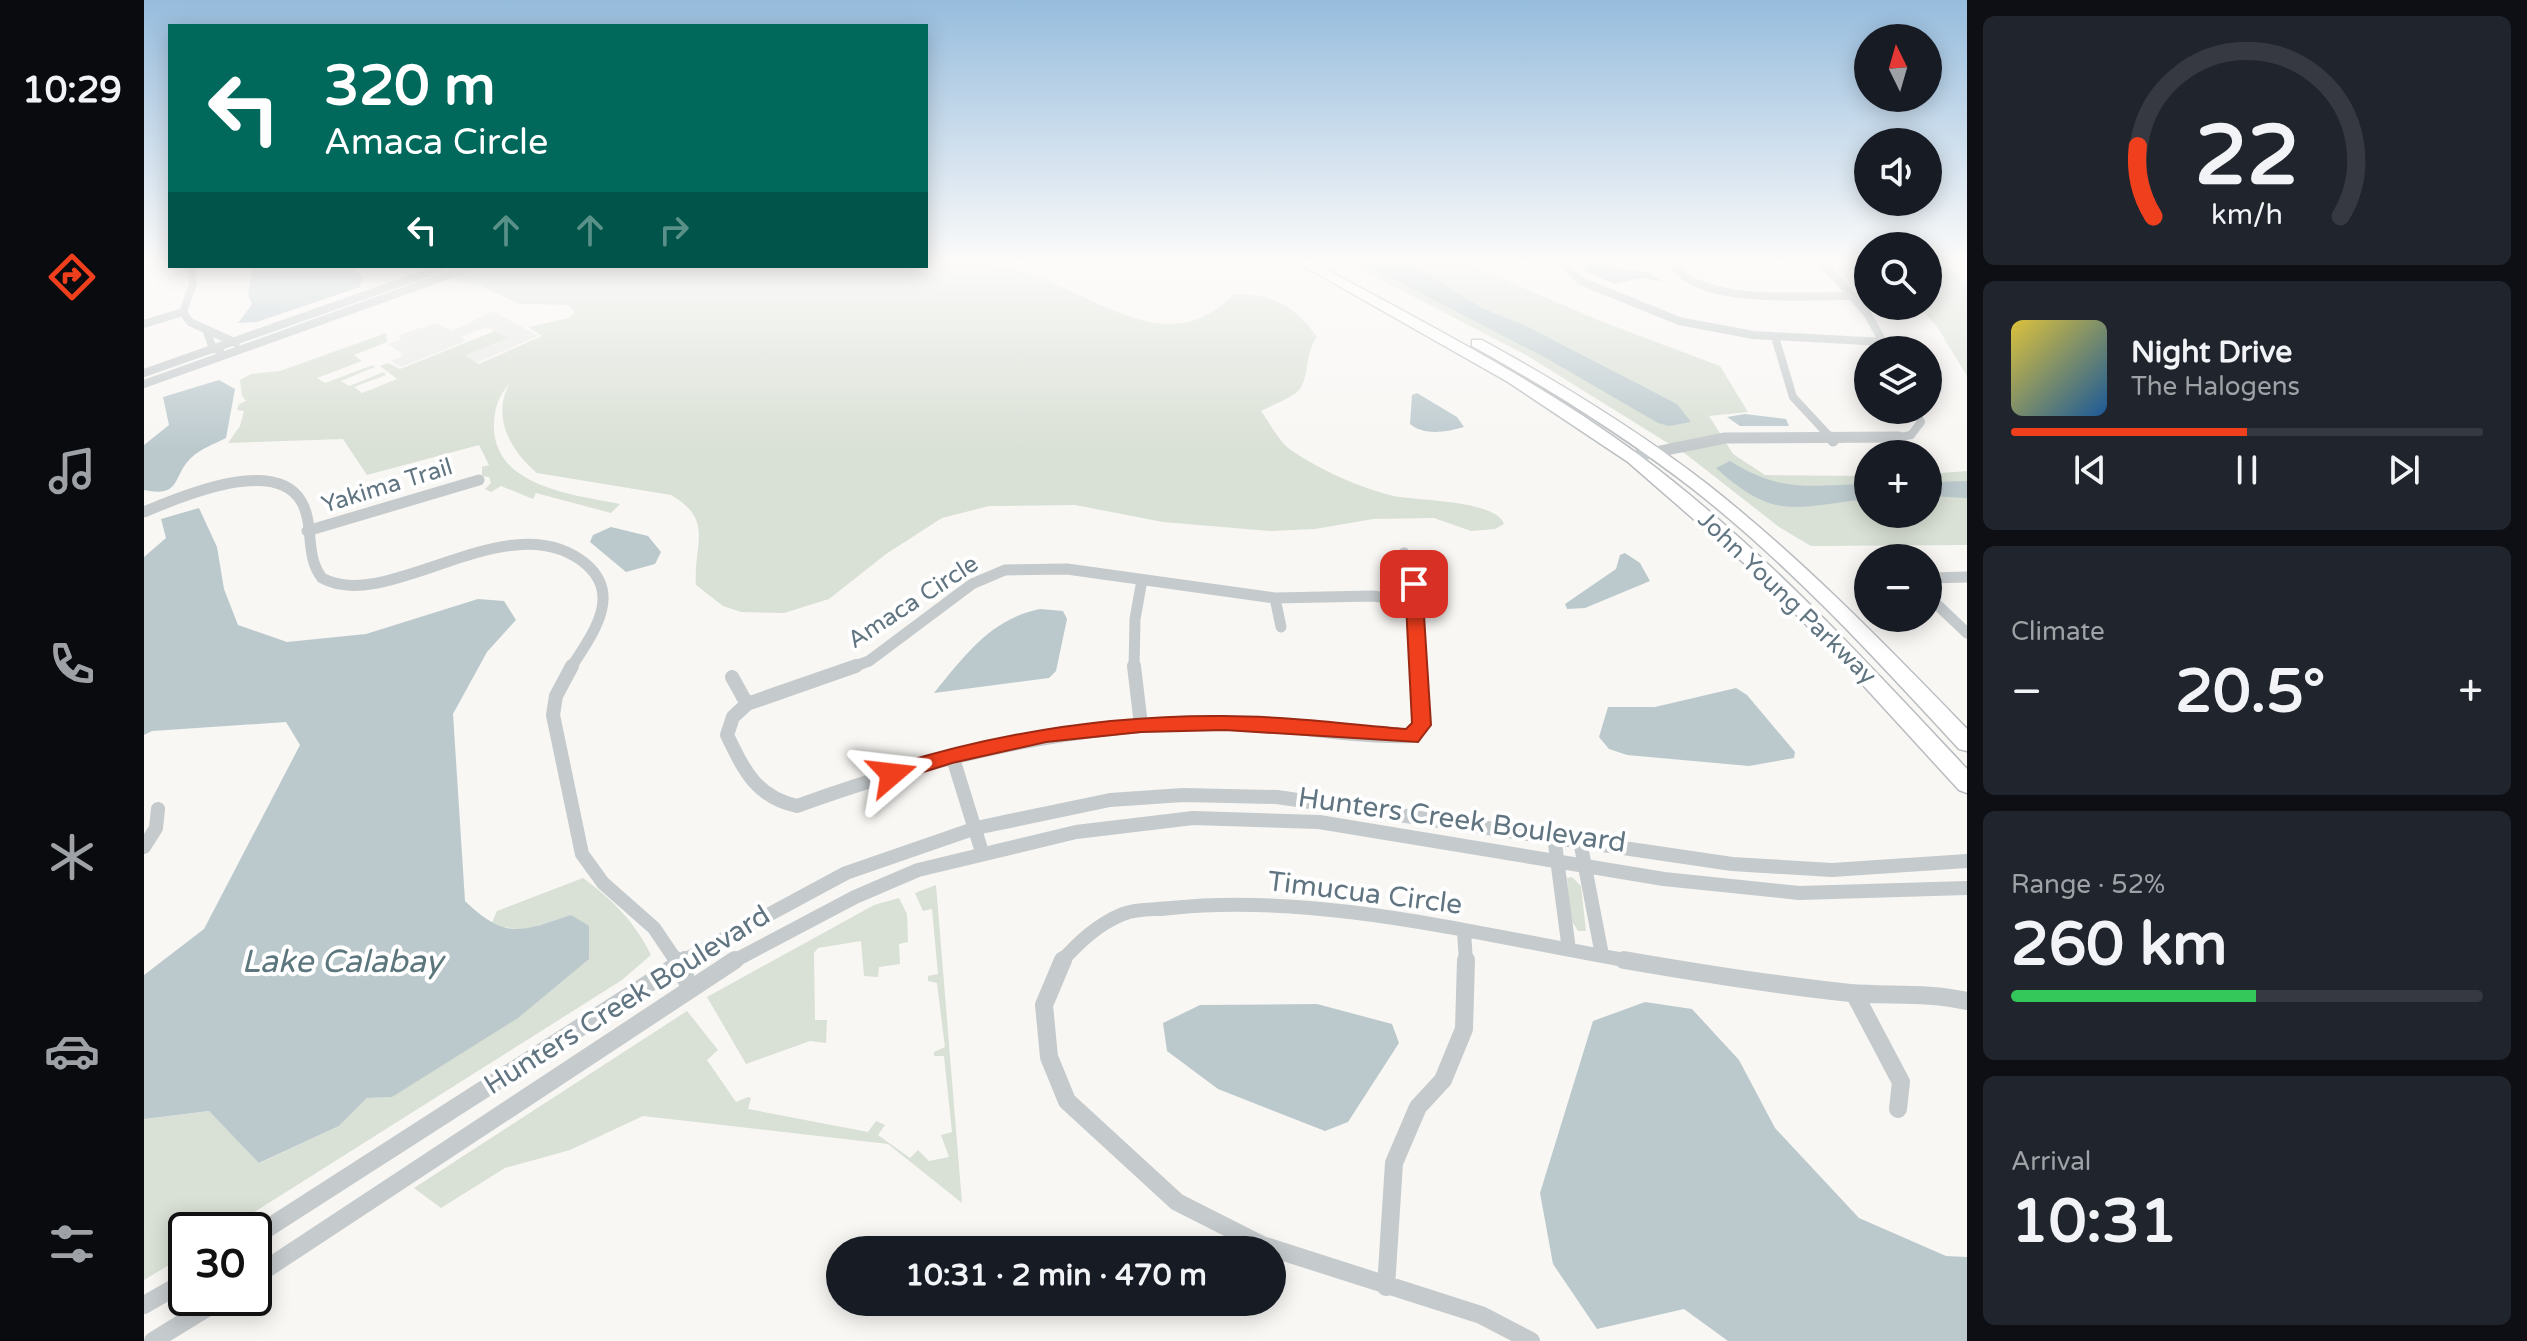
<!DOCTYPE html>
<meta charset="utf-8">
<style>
body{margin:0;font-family:"Varela Round",sans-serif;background:#20242c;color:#f1f3f6;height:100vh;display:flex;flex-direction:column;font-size:30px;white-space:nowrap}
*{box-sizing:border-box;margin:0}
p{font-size:26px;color:#9ea1a6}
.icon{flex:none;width:44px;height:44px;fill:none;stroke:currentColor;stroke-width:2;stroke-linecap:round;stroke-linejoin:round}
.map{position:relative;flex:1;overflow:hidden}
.side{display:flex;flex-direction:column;gap:16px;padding:16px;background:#0d0f14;width:560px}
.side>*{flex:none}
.banner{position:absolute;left:24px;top:24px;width:760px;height:244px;border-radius:0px;box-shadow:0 4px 20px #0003;background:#00695c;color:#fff;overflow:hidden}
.needle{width:52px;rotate:355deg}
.tools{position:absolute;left:1710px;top:24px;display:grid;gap:16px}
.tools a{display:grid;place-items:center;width:88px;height:88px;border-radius:50%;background:#171b24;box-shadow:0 4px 20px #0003;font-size:40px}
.speed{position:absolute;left:24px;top:1212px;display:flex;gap:16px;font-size:40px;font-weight:700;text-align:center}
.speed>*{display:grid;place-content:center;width:104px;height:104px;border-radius:50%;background:#171b24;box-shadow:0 4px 20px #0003;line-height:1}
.speed .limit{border:4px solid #111;border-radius:12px;background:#fff;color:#111}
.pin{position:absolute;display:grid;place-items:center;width:68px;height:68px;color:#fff;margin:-34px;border-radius:16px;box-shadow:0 4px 12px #0006}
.me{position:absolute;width:88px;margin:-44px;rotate:73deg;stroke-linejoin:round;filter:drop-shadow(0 0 6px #0008)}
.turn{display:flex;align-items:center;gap:28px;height:168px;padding:0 24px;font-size:36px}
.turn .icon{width:104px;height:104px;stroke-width:2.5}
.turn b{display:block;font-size:56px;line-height:68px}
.lanes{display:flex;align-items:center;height:76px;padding:0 24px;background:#0003;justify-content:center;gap:40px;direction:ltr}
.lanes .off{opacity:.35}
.big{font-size:60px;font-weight:700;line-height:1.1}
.side .tile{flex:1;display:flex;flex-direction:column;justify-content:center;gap:12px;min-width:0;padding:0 28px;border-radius:12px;background:#20242c}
.side .dial{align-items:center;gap:0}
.dial svg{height:208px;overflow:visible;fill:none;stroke:#363941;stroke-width:7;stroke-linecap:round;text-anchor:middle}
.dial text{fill:#f1f3f6;stroke:none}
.song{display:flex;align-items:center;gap:24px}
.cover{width:96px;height:96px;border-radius:12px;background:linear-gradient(135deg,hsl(50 70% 55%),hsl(210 70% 35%))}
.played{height:8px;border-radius:4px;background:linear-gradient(90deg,#ef3f1d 50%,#363941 50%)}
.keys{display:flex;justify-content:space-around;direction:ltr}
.heat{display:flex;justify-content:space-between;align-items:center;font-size:44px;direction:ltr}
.charge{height:12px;border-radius:6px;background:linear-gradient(90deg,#34c759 52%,#363941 0)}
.trip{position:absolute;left:682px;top:1236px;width:460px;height:80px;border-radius:40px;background:#171b24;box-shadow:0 4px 20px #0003;font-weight:700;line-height:80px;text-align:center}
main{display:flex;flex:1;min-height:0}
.menu{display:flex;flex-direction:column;width:144px;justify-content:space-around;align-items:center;background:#090b0e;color:#9ea1a6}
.menu .icon{width:56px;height:56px}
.menu .current{color:#ef3f1d}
.menu b{font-size:36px;color:#f1f3f6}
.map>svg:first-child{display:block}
</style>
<main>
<nav class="menu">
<b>10:29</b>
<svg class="icon current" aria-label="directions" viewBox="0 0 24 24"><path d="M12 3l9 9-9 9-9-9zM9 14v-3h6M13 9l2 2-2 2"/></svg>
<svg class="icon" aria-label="music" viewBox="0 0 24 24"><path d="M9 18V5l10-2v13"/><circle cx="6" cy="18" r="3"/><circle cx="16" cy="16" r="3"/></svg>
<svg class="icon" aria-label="phone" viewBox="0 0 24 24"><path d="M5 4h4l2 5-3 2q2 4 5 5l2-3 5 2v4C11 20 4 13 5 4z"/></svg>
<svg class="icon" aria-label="climate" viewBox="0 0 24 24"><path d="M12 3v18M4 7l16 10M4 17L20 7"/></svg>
<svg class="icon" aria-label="car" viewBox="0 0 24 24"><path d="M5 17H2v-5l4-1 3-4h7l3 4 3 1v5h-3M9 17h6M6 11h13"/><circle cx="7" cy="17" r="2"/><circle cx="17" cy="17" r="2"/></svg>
<svg class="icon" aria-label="filters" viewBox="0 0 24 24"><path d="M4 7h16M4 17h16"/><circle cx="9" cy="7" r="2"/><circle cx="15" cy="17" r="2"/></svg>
</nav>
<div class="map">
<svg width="1823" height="1341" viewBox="0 0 1823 1341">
<rect width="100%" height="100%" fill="#f8f7f4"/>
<path fill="#e8e9e8" d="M349,311L394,336L334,362L320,355L363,338L342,327L317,337L322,341L257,367L247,361L258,356L257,353L244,344L258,339L254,337L258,334L292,323L308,331Z"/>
<path fill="#d9e0d5" d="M782,261C821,261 849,262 886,274C955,296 1024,362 1090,294C1128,294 1151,305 1173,337C1160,354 1166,381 1153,392C1143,400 1128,405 1117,411C1126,423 1135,442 1147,450C1176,470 1216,488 1250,496C1274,501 1352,500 1360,524L1351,529L1327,531L1290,518L1229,519L1171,529L1126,531L1019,522L931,505L845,506L798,518L742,554L685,599L640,613L597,612L579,606L552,585C549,545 571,520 527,495L393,473C366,451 347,415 366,383C354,396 350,409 350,427C350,487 432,495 476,504L467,513L392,493L389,499L357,486L347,492L341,489L347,483L345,477L338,476V467L345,465L335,445L223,475L199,439L84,443L96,426L100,411L93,410L95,404L102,401L98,396L96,380L107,374L136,371L242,333L243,342L210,355L218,361L173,378L181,383L229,365L231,367L197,381L205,386L240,372L242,375L210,387L218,393L253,379L236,366L244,363L256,369L351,331L364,338L321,355L335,364L398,336L385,327L424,318L431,312L424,305L375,304L337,286L309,279L337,266H782Z
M1336,261L1330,267L1459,322L1576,366L1604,412L1565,416L1589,454L1621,475L1724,476V514H1784V474L1823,471V545L1667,546L1635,527L1543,455L1382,355L1203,262Z
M1784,261H1795L1823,283V376L1792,325L1774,306H1784Z
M1428,877L1437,886L1442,931H1434L1427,920L1423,878Z
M439,878C470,901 490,921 507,955L478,980L82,1230H42V1255L0,1280V1119L65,1111L116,1163L195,1126L223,1098L248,1097L428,915L379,930L347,925L353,911Z
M792,885L818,1203L744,1144L499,1116L426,1150L361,1168L297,1208L270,1188L543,1011L574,1050L563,1060L592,1102L604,1097L607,1098L604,1109L724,1132L732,1121L741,1125L734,1135L766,1158L774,1150L785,1161L805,1157L797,1135L808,1132L800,1056H790V1052L801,1047L793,983L784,981V976L794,974L788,909L779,911L771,893Z
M755,898L763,914L764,942L755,944L756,964L735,967L734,977L720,976L717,941L674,948L670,953L671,1020H683L682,1043L666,1041L602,1064L563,997L730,905Z"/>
<path fill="#bbc9cd" d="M1262,261L1338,308L1382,326L1533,404L1547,422L1525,426L1514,423L1402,358L1215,261Z
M1454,265L1503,272L1522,283L1498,278L1470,284L1441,271L1442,265Z
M109,266H205L219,277L216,287L113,322L94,323L108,304L104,295Z
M75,380L91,389L82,438C70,444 56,449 47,458C28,476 38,498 0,490V445L25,425L19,397Z
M1273,393L1313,417L1320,427C1303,432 1280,436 1266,424L1268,395Z
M1601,414L1642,419L1645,426H1596L1583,417Z
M1586,461C1639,494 1666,485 1724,484V499C1652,506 1633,523 1572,468Z
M1823,481V498L1784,496V482Z
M55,508L73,547L80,589L94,625L143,642L222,634L334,599L360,601L372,620L343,652L309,714L321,901C363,941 377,931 427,915L445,926V959L374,1018L248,1097L223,1098L195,1126L115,1163L65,1111L0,1119V975L60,929L156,745L142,722L8,731L0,735V557L22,538L17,519Z
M467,527L504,536L517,552L511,564L482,572L446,542L449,535Z
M1481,553L1496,563L1506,581L1441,608L1423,609L1421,604L1472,569L1476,555Z
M896,609L919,611L923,619L912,671L905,678L790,693C821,655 847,619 896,609Z
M1592,688L1603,695L1651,752L1650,758L1605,766L1483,755L1465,749L1455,737L1464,707H1511Z
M1501,1002L1548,1009L1595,1060L1631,1128L1715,1218L1802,1256L1823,1257V1341H1584L1540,1309L1453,1329L1409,1264L1396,1193L1449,1021Z
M1173,1004L1248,1024L1255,1043L1204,1122L1181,1131L1074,1089L1023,1051L1019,1023L1056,1005Z"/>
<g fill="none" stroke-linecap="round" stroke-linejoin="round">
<defs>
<path id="highway" d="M1151,261H1167C1278,322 1393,379 1495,455C1617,546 1720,659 1823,769V793L1815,790L1697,661L1616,577L1484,462L1364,382Z
M1328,340H1338C1416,383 1492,429 1563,484C1657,558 1740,643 1823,729V751L1815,749C1731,658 1647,566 1549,489C1479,435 1405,389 1328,346Z"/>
</defs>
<use href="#highway" stroke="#b9bdc0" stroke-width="3"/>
<path stroke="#c5cacc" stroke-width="8" d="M1416,261L1437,281L1535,321L1609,335L1740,342
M1537,261L1531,266C1557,306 1665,295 1709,296
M1677,261L1723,313L1742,347
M42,266L48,271L49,284L39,312L46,322L92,343
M0,324L39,312
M62,329L69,349L76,350
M1631,337L1649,397L1688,439
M0,373L295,269
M0,384L330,266
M1574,439H1697
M1745,439L1767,435L1777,422L1771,410"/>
<path stroke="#c5cacc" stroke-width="11" d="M1686,437L1689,441
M1487,457L1581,438L1755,437
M0,512C36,497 130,456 157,501C171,524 160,555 178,578C244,615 367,499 443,565C479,597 446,637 427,668
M163,531L335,480
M1260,553L1269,566L1274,668
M1784,578L1823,577
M1784,596L1823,633
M1131,598L1137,627
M706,668L725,661L828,584L861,570L923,569L1131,598L1229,596L1270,602
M990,668L991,619L998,580"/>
<path stroke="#c5cacc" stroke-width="14" d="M428,666L412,696L409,715L438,854L459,883L510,928L533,962
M712,666L603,704L589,717L583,735C600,770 612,797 653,806C791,756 932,722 1079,723C1142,723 1204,738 1267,736L1277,725L1274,666
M990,666L997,725
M588,677L603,704
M808,755L838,852
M1410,836L1425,950
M1436,841L1458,955
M0,847L12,828L14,809
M1320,932L1322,962
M537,962L702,873L832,828L966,800L1039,795L1133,797L1588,864L1688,870L1823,861
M588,962L711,897L774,870L932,832L1049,818L1175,822L1520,879L1655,893L1823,888
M917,962C935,942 954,924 979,914C993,908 1013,910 1027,908C1177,892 1344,937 1492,962"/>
<path stroke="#c5cacc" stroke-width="18" d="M532,960L546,987
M919,960L900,1005L905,1057L923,1101L1033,1202L1118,1245L1337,1315L1387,1341
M1480,960C1555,973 1631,985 1706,993C1746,996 1784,992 1823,1001
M1710,993L1757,1082L1754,1109
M110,1237L541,960
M110,1277L591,960
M1242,1287L1250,1163L1274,1107L1299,1080L1320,1029L1322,960
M0,1305L42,1281
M9,1341L79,1298"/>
<use href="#highway" fill="#fff" fill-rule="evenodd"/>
</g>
<linearGradient id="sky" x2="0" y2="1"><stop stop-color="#96bcdd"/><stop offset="0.58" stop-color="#fcfbfa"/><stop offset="1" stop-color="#fcfbfa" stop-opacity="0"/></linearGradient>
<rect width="1823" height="449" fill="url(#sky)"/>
<path fill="#ef3f1d" stroke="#9b2913" stroke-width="2" d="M1270,579L1278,584L1287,725L1274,742L1081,730L997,732L902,742L808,763L748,782L738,774L741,768C851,733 963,715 1079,716C1140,716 1202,724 1262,729L1268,723L1261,584Z"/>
<g text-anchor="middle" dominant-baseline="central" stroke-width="8" stroke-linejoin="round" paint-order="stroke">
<g font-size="24" fill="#607581" stroke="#fff">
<text transform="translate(243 486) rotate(-17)">Yakima Trail</text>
<text transform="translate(1643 598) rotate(44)">John Young Parkway</text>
<text transform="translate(769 602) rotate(-33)">Amaca Circle</text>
</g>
<g font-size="28" fill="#607581" stroke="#fff">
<text transform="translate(1318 820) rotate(8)">Hunters Creek Boulevard</text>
<text transform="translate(1221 893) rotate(7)">Timucua Circle</text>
<text transform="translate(483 1000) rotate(-32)">Hunters Creek Boulevard</text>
</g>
<g font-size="32" font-style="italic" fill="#5b767c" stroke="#fff">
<text x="198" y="962">Lake Calabay</text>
</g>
</g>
</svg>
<div class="tools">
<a><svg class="needle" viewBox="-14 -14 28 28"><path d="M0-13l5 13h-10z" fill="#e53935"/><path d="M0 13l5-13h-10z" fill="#9ea1a6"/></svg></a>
<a><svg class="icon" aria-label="sound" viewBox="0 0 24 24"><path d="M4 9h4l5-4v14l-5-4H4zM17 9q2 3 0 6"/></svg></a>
<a><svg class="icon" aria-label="search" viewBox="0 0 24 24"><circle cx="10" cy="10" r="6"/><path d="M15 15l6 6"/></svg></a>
<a><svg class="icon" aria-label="layers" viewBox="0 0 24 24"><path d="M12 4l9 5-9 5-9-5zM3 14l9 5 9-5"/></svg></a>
<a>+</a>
<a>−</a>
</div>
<div class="speed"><div class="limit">30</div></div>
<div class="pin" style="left:1270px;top:584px;background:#d93025"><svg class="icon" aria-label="arrive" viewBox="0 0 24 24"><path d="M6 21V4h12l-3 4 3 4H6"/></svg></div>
<svg class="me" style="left:748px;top:774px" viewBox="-20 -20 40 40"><path d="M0-17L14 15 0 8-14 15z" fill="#ef3f1d" stroke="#fff" stroke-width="4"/></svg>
<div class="trip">10:31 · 2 min · 470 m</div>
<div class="banner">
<div class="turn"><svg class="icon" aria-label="left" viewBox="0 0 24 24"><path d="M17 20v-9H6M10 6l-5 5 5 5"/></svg><div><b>320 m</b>Amaca Circle</div></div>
<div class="lanes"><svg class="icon" aria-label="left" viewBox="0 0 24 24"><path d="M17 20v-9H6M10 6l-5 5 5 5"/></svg><svg class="icon off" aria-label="ahead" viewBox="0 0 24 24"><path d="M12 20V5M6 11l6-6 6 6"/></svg><svg class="icon off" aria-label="ahead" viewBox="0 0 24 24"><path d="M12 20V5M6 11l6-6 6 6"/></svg><svg class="icon off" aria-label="right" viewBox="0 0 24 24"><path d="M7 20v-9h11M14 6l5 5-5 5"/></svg></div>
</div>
</div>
<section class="side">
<div class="tile dial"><svg viewBox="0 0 100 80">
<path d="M14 69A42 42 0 1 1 86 69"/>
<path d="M14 69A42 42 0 0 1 8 42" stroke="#ef3f1d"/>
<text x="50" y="56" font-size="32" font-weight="700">22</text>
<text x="50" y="72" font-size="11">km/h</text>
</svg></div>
<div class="tile">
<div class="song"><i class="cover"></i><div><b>Night Drive</b><p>The Halogens</p></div></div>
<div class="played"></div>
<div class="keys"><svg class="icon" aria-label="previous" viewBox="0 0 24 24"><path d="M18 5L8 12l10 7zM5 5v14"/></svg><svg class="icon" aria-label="pause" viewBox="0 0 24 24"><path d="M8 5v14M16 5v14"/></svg><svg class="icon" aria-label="next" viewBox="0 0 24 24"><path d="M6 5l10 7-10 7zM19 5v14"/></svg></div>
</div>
<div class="tile"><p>Climate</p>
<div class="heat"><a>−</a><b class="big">20.5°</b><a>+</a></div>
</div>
<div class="tile"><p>Range · 52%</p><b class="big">260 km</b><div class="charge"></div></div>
<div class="tile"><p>Arrival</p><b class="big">10:31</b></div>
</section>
</main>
